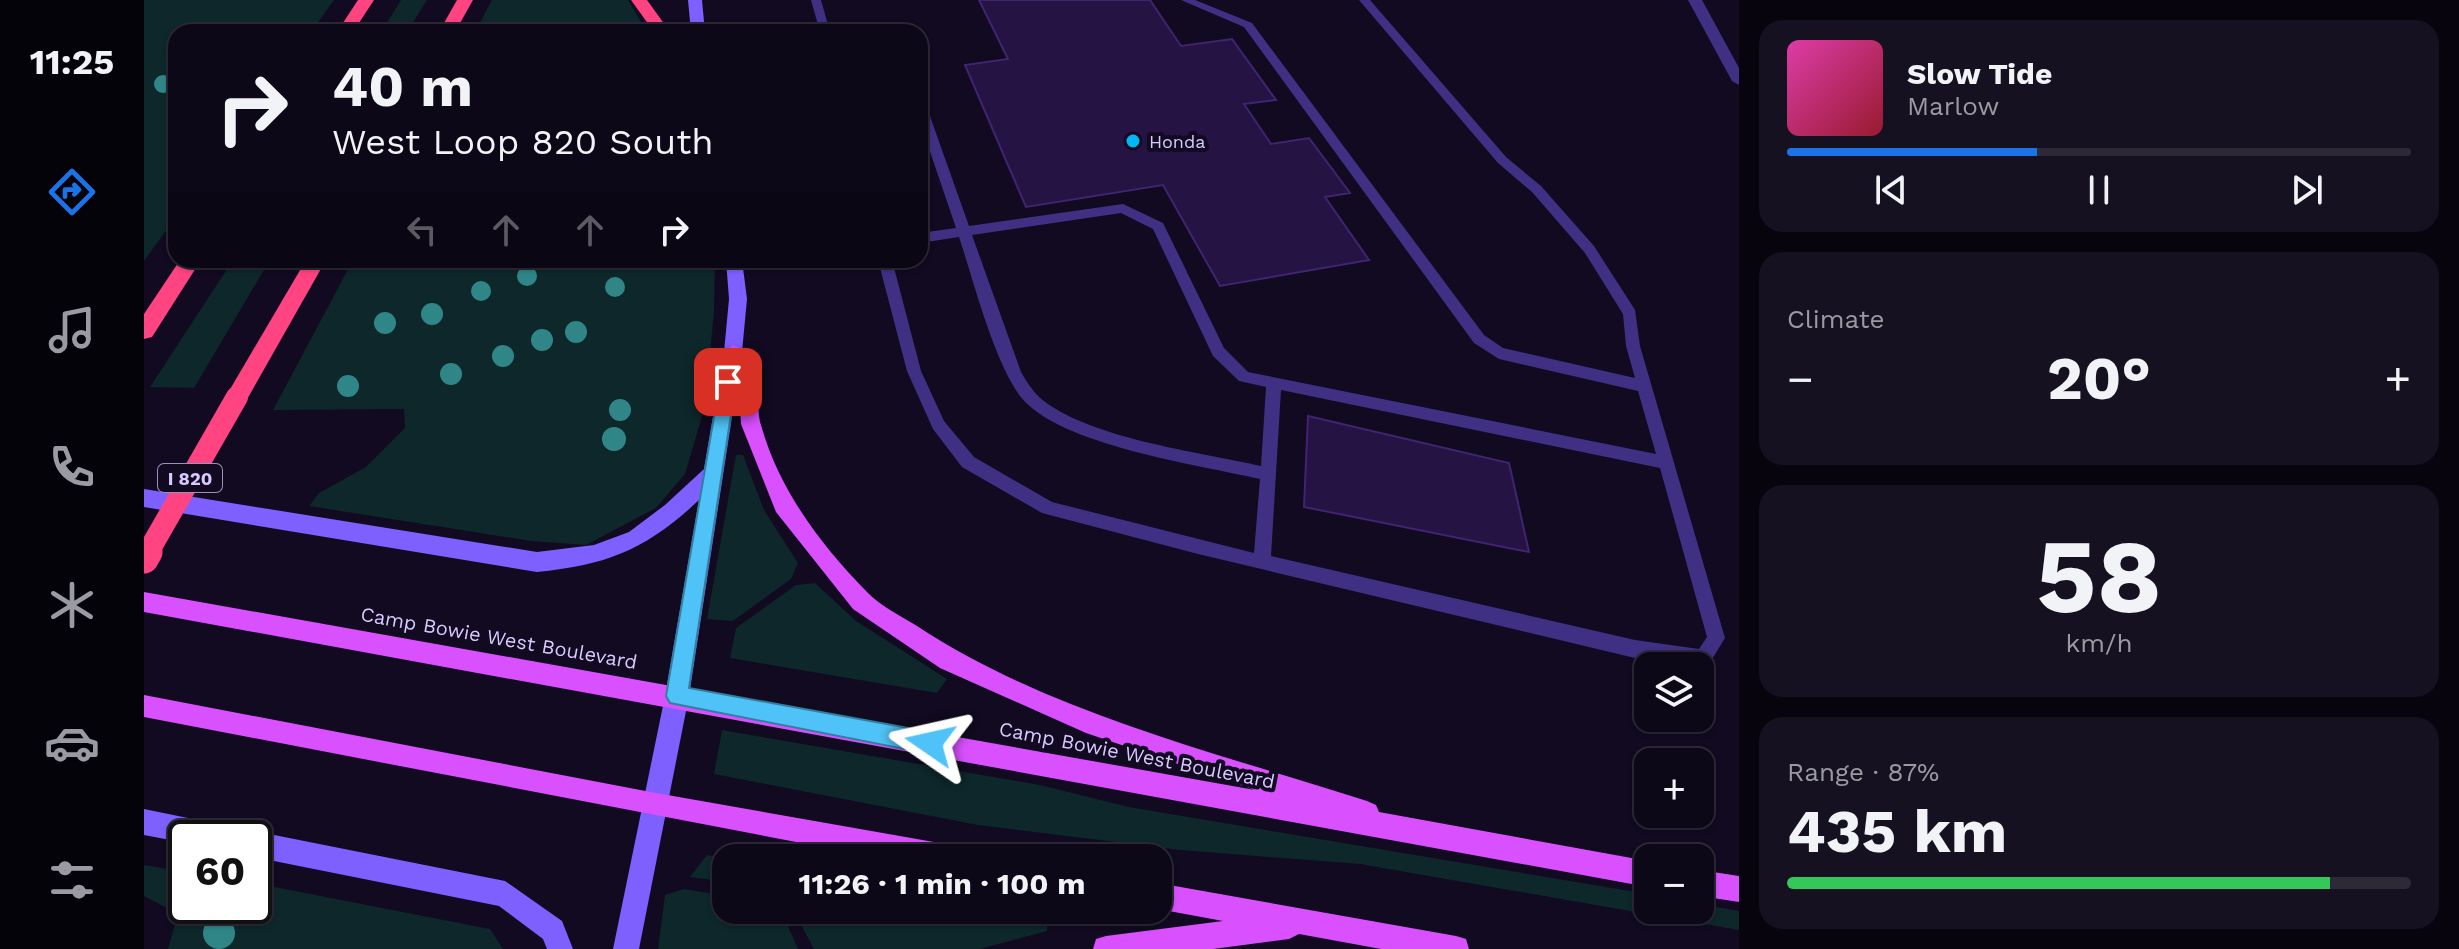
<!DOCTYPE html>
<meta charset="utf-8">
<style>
body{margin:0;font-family:"Work Sans",sans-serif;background:#161121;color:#f1f3f6;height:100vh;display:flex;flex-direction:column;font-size:30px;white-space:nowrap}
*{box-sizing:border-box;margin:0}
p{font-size:26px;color:#9a9aa2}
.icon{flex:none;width:44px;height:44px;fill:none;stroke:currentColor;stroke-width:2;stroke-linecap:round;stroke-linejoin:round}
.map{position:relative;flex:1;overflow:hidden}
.drawer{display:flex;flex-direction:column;gap:20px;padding:20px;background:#07040d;width:720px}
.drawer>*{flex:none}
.banner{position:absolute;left:24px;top:24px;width:760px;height:244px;border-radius:24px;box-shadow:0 2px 6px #0004,0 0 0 2px #2d2937;background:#0d0818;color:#f1f3f6;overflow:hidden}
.buttons{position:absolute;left:1490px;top:652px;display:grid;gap:16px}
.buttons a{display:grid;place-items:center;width:80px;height:80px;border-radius:16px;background:#0d0818;box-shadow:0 2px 6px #0004,0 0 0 2px #2d2937;font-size:40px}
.speed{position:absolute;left:24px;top:820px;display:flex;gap:16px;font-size:40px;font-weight:700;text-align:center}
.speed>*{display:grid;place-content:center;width:104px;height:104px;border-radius:50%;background:#0d0818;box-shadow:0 2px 6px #0004,0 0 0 2px #2d2937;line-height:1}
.speed .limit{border:4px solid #111;border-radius:12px;background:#fff;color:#111}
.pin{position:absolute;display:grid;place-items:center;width:68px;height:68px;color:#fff;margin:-34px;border-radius:16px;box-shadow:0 4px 12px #0006}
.me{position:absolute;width:88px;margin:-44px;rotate:281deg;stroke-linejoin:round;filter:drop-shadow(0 0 6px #0008)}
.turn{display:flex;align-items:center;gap:28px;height:168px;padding:0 32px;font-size:36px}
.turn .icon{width:104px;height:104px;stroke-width:2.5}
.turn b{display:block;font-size:56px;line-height:68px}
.lanes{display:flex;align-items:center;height:76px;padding:0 32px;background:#0003;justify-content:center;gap:40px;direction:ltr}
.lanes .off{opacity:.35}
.big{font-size:60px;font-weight:700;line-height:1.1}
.drawer .card{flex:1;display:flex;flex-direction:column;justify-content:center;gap:12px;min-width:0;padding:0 28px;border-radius:24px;background:#161121}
.drawer .dial{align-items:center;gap:0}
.dial b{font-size:104px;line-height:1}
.song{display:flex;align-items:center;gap:24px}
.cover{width:96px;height:96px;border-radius:12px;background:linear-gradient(135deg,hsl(320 70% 55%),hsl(350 70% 35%))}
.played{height:8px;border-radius:4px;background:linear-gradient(90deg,#1a73e8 40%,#2d2937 40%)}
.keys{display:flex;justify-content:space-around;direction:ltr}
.heat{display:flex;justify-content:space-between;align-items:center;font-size:44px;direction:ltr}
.charge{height:12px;border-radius:6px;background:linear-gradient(90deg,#34c759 87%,#2d2937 0)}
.trip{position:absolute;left:568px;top:844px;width:460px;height:80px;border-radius:24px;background:#0d0818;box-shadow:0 2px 6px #0004,0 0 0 2px #2d2937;font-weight:700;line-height:80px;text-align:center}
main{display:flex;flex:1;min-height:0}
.tabs{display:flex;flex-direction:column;width:144px;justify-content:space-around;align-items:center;background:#05030a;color:#9a9aa2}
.tabs .icon{width:56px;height:56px}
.tabs .active{color:#1a73e8}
.tabs b{font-size:36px;color:#f1f3f6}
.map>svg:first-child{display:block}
</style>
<main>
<nav class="tabs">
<b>11:25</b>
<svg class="icon active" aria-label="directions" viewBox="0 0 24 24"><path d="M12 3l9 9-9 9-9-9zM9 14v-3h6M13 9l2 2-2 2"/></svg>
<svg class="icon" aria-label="music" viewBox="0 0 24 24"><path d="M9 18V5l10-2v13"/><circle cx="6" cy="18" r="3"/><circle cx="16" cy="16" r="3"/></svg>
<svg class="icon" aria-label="phone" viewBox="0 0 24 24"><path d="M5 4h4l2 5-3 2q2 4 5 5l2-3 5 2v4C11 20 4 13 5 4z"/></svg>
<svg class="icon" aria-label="climate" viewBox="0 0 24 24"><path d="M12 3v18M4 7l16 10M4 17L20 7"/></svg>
<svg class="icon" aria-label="car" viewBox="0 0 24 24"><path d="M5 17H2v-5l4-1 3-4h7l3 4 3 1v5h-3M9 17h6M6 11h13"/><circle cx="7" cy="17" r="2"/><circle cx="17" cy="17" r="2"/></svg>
<svg class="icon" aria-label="filters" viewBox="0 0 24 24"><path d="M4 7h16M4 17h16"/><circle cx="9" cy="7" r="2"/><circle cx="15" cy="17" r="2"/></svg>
</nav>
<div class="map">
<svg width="1595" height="949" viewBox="0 0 1595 949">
<rect width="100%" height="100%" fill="#110a20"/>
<path fill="#0d272a" d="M0,0H190L167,32H32V217L0,261Z
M257,0H283L263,32H237Z
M348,0H484L503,32H331Z
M89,260H126L50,388L6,387Z
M209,260H571L570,312L561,406L541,474L512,508L442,545L387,541L165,506L175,493L222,467L261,428L260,409L129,410Z
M592,455H599L620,510L654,563L647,579L589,621L563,619Z
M671,583L712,621L803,679L793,693L586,658L592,628L652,585Z
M578,730L896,785L985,807L1504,894V910H1556V904L1595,911V930L1216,864L1036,850L834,825L570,774Z
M563,855L582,858V882L546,877Z
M0,865L42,872V906H110V883L346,929L359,949H24L34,914L0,896Z
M540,889L582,896V910H637L654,949H514L521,895Z
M649,910H854L903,919V931L836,949H670Z"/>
<path fill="#251443" stroke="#3f2471" stroke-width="2" d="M835,0H1006L1037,46L1088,39L1132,100L1100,104L1127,144L1165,138L1206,193L1181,197L1225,260L1076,286L1019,185L882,207L821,65L864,59Z
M1164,416L1365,463L1385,552L1160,507Z"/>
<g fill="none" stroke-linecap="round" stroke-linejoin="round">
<path fill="#403084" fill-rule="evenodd" d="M667,0H677L686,32H676Z
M1037,0H1051L1108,23L1340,335L1359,348L1491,378L1482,346L1479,314L1441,253L1388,192L1354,163L1215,0H1226L1362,157L1397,186L1450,246L1491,310L1496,346L1581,638L1565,664L1559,667L1491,658L1054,554L898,513L818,467L789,429L763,371L734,260H748L777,371L800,421L830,457L908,502L1110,553L1116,479C1056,465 913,445 876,396C849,359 830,282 815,237L776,243V233L812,228L776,122V101L782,105L825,226L979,204L1019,223L1080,348L1104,372L1512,454L1494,391L1355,359L1330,343L1100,27ZM977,213L1009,229L1069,356L1095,381L1122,387L1117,466C1055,452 942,438 895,397C888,390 882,381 877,372L828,235ZM1137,390L1516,468L1563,637L1555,649L1491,640L1127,556Z"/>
<path fill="#403084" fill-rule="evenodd" d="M1544,0H1558L1595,68V85L1588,81Z"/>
<path fill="#7d60ff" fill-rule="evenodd" d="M544,0H558L561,32H547Z
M582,260H598L603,299L598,352L545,696L495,949H469L521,696L555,500C503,549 464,565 393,572L0,507V489L393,552L450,545L485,532L521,505L560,469L580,352L585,299Z
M0,809L78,825L87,829L91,838H42V843L0,835Z
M110,831L361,881L418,921L429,949H403L399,939L355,906L110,857V838H100Z"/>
<path fill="#d950ff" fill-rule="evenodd" d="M589,345C622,356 610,400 617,425C635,490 677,545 723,592C736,606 757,616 773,626C905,713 1074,753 1223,801L1232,805L1235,812L1504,861V887L0,612V592L1111,790L942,733L796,668L709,609L632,512L597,424L594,372L580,352Z
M0,695L512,793L807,845L816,849L820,858H736L0,717Z
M1556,870L1595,876V902L1556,896Z
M1014,883L1312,936L1322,939L1325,949H1237L1155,934L1145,939L1069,949H949L952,939L962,936L1079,921L1014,909Z"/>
<path fill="#ff4481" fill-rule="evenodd" d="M214,0H230L209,32H193Z
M313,0H329L311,32H295Z
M487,0H503L526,32H510Z
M36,260H57L8,337L0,339V314Z
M162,260H182L101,403L93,406L85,403L82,397L85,391Z"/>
<path stroke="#ff4481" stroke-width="22" d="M3,554L93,397"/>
<path stroke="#ff4481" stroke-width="29" d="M0,559L4,552"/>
</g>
<g fill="#308687">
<circle cx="19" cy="84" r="9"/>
<circle cx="383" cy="276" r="10"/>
<circle cx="471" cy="287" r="10"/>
<circle cx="337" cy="291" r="10"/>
<circle cx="288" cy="314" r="11"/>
<circle cx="241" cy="323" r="11"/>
<circle cx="432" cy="332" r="11"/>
<circle cx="398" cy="340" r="11"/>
<circle cx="359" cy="356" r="11"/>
<circle cx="307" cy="374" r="11"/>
<circle cx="204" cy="386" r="11"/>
<circle cx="476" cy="410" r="11"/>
<circle cx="470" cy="439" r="12"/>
<circle cx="75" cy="933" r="16"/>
</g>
<path fill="#4fc3f7" stroke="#337fa1" stroke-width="2" d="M584,375L592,382L545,688L786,732L793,735L797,743L793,751L786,754L526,703L522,696L576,382Z"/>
<circle fill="#00b6f4" stroke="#110a20" stroke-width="3" cx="989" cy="141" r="8"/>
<g text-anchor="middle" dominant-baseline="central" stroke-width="8" stroke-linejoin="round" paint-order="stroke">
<g font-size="18" fill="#d8c9ff" stroke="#110a20" text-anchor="start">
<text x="1005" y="141">Honda</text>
</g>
<rect fill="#110a20" stroke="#9c90bc" stroke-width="2" x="14" y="464" width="64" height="28" rx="6"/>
<g font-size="18" font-weight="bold" fill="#d8c9ff">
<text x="46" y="478">I 820</text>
</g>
<g font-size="20" fill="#d8c9ff" stroke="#110a20">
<text transform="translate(355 638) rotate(10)">Camp Bowie West Boulevard</text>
<text transform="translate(993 755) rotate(11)">Camp Bowie West Boulevard</text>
</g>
</g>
</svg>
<div class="buttons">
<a><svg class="icon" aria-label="layers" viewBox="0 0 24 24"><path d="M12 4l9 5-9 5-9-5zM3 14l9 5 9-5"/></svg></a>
<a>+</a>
<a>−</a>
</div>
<div class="speed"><div class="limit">60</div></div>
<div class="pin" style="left:584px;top:382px;background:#d93025"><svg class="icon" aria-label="arrive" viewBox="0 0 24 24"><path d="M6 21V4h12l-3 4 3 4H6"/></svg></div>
<svg class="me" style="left:786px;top:743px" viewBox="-20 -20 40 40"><path d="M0-17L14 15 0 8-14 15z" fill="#4fc3f7" stroke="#fff" stroke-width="4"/></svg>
<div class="trip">11:26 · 1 min · 100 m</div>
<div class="banner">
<div class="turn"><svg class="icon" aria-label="right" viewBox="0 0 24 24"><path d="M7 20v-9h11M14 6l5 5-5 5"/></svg><div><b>40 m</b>West Loop 820 South</div></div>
<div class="lanes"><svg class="icon off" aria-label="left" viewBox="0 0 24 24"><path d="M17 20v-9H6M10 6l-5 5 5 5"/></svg><svg class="icon off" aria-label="ahead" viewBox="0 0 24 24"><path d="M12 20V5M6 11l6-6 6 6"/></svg><svg class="icon off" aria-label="ahead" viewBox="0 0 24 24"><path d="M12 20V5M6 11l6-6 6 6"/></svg><svg class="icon" aria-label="right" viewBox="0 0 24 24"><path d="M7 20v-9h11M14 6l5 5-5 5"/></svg></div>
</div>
</div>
<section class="drawer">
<div class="card">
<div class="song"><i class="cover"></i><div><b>Slow Tide</b><p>Marlow</p></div></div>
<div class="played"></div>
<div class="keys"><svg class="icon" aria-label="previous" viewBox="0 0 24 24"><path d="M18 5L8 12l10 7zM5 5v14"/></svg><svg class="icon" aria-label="pause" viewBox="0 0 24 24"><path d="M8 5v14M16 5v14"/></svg><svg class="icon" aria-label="next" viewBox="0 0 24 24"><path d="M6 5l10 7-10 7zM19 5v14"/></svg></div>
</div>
<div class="card"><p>Climate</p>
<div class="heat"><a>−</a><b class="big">20°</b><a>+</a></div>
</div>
<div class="card dial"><b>58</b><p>km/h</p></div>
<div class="card"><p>Range · 87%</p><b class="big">435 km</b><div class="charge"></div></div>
</section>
</main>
